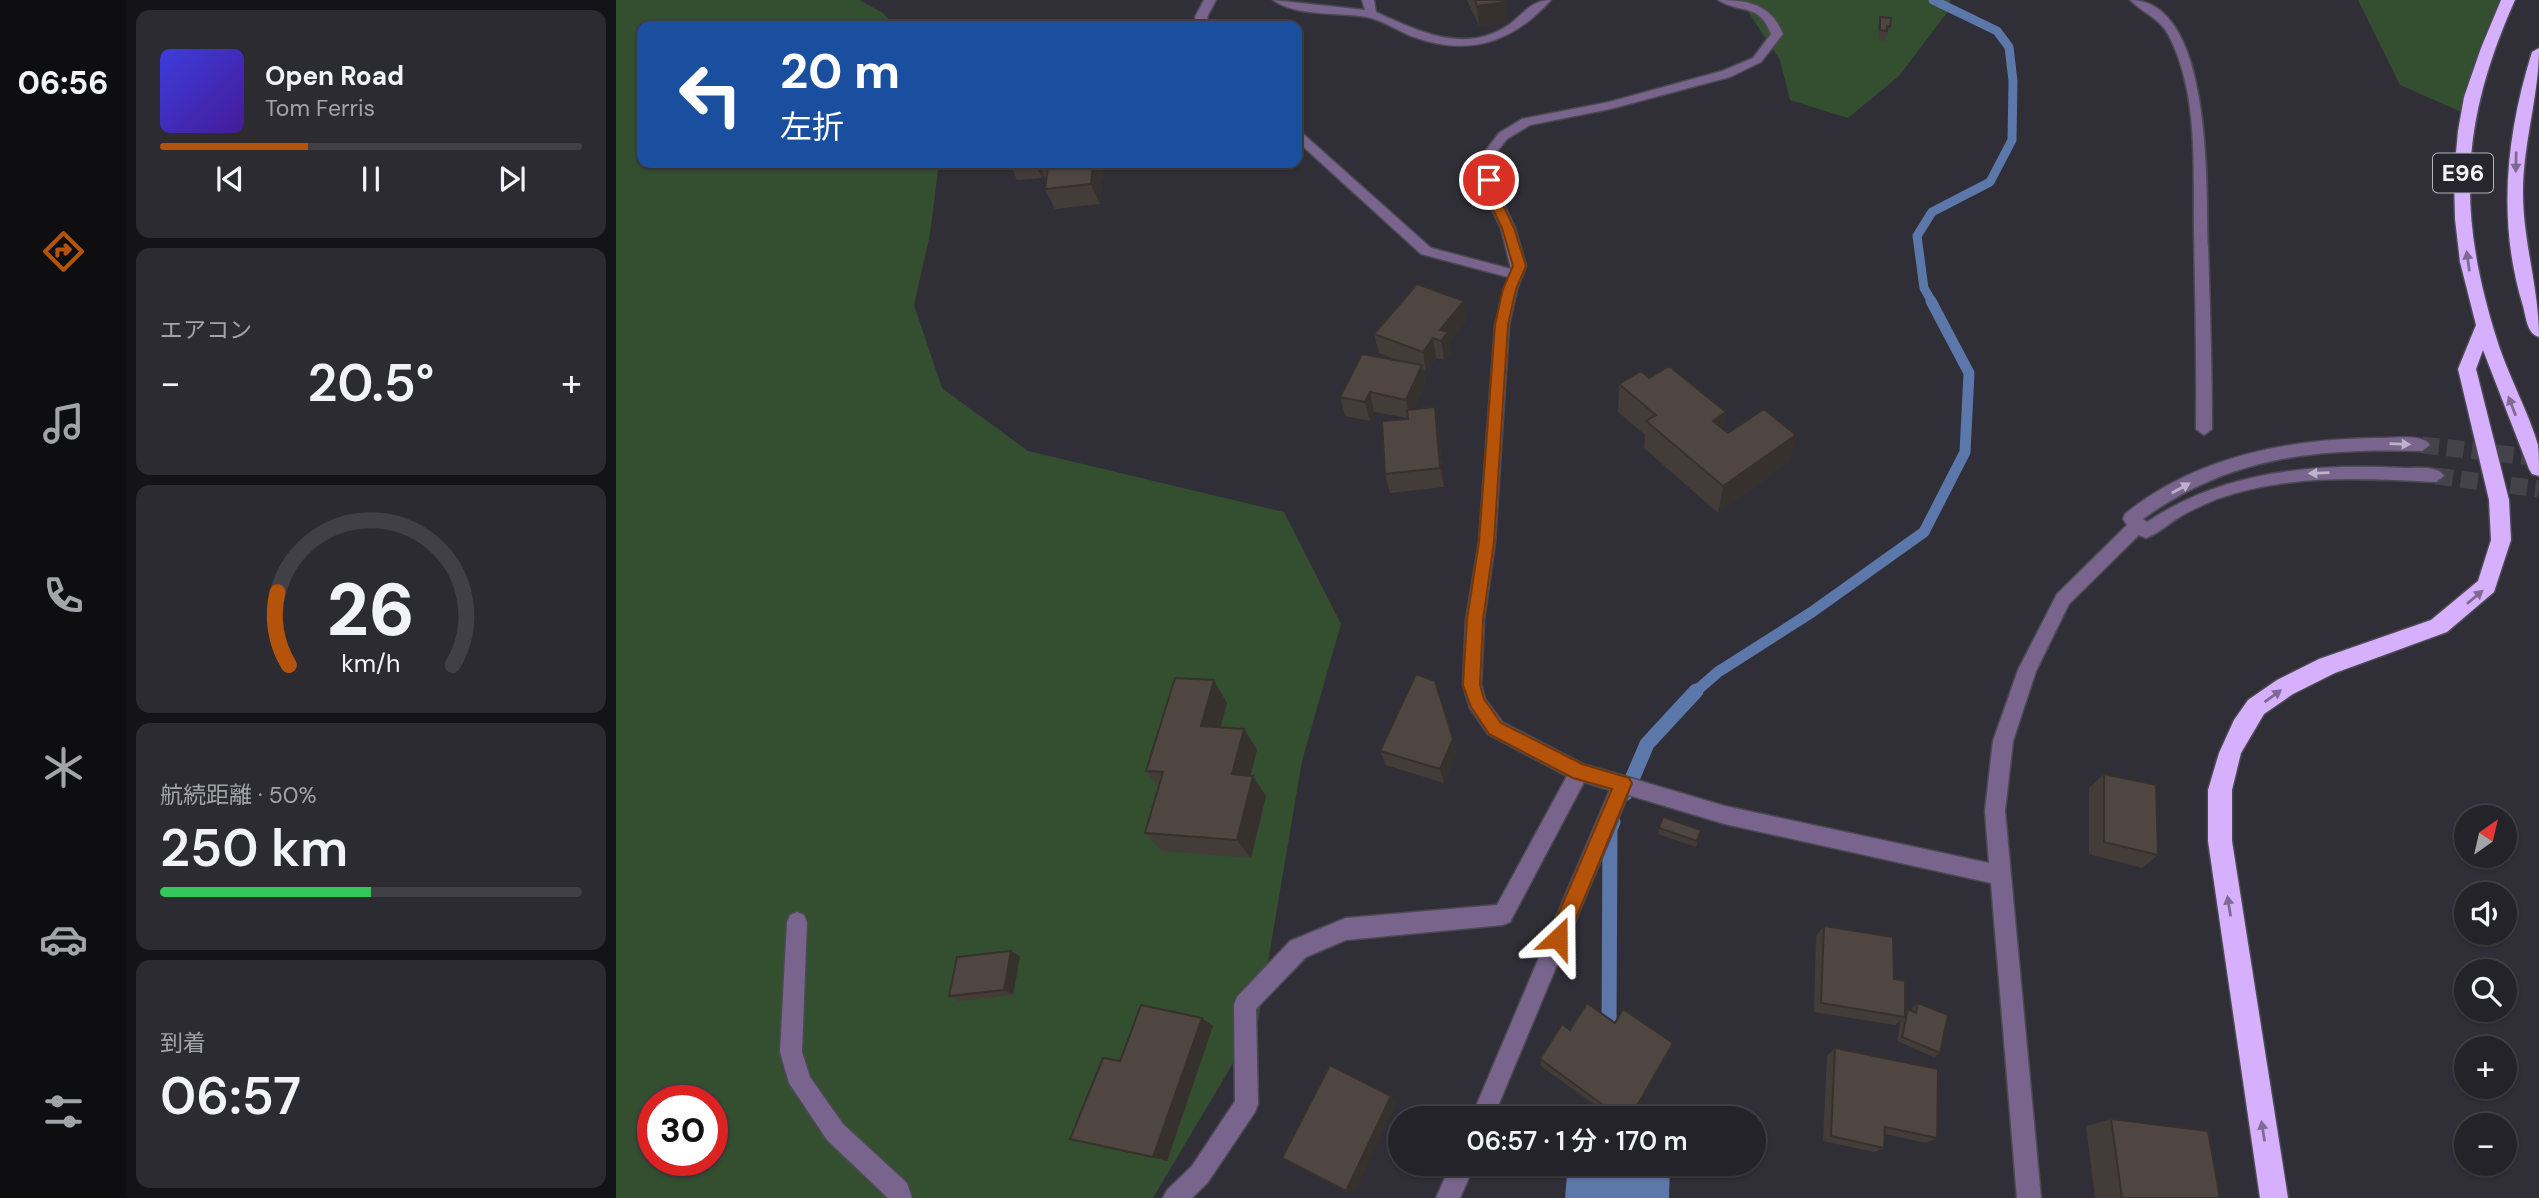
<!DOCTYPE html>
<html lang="ja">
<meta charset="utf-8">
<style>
body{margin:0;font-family:"DM Sans","Noto Sans JP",sans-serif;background:#2c2b31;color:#f1f3f6;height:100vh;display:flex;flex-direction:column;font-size:26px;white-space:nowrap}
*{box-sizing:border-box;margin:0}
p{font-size:23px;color:#a3a4a8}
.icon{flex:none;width:38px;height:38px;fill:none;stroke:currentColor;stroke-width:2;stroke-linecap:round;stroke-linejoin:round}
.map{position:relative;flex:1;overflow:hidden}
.details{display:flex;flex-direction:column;gap:10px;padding:10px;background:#141317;width:490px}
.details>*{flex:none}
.hud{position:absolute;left:21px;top:21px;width:665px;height:147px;border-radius:14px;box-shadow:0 2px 5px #0004,0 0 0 2px #414046;background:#1a4fa0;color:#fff;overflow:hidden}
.needle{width:46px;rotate:34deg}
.tools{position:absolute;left:1838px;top:805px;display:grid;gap:14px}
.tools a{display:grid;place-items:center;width:63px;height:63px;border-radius:50%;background:#242329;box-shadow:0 2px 5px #0004,0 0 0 2px #414046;font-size:35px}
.speed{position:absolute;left:21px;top:1085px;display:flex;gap:14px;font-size:35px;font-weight:700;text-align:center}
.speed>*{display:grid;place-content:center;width:91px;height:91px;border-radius:50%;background:#242329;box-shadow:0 2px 5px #0004,0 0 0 2px #414046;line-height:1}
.speed .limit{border:10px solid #d22;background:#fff;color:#111}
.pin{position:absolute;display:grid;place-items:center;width:60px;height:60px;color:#fff;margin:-30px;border:4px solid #fff;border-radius:50%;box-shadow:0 2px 7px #0007}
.me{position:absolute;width:77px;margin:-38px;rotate:23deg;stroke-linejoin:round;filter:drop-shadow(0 0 5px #0008)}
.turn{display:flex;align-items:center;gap:24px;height:147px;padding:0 28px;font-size:32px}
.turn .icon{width:91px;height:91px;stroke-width:2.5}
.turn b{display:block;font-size:49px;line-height:60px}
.big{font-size:52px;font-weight:600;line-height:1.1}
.details .tile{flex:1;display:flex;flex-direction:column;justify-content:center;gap:10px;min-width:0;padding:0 24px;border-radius:14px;background:#2c2b31}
.details .dial{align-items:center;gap:0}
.dial svg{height:182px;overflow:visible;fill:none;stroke:#414046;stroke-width:7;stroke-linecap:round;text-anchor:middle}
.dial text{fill:#f1f3f6;stroke:none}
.song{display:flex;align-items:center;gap:21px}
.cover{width:84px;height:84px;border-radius:10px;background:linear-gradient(135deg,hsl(240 70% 55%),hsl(260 70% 35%))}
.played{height:7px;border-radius:4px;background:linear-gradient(90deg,#b45309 35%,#414046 35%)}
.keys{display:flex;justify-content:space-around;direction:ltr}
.heat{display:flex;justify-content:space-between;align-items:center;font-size:38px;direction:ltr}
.charge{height:10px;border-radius:5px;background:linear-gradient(90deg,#34c759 50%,#414046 0)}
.trip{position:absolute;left:772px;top:1106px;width:378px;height:70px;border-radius:35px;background:#242329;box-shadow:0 2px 5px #0004,0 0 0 2px #414046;font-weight:600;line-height:70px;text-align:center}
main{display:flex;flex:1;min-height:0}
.tabs{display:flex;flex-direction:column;width:126px;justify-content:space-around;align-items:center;background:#0e0e10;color:#a3a4a8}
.tabs .icon{width:49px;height:49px}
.tabs .active{color:#b45309}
.tabs b{font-size:32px;color:#f1f3f6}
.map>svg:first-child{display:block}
</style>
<main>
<nav class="tabs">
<b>06:56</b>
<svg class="icon active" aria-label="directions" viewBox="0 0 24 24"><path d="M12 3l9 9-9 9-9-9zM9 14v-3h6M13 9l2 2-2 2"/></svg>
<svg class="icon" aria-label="music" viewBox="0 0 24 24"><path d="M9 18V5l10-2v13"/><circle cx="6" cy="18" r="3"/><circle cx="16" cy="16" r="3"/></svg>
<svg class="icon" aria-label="phone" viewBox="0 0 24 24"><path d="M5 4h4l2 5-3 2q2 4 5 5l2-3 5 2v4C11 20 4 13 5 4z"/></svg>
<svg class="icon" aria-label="climate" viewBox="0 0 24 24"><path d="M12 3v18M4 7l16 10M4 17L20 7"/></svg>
<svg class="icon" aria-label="car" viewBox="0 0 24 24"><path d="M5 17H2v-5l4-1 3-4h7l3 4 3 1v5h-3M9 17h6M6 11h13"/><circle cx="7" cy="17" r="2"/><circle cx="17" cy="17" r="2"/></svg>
<svg class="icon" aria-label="filters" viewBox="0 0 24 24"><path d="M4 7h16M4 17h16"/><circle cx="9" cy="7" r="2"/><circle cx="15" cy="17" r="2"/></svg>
</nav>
<section class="details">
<div class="tile">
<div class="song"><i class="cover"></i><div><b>Open Road</b><p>Tom Ferris</p></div></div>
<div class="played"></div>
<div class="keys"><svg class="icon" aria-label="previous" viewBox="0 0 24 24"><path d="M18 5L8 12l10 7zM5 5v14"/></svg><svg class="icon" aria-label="pause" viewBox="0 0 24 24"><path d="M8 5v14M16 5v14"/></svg><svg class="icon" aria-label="next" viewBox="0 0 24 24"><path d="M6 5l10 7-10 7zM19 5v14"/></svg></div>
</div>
<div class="tile"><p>エアコン</p>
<div class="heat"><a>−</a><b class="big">20.5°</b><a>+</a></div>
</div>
<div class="tile dial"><svg viewBox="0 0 100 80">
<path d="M14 69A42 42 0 1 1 86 69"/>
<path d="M14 69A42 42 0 0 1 9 37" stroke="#b45309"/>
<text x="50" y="56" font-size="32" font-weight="700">26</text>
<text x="50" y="72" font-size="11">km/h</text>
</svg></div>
<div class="tile"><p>航続距離 · 50%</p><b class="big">250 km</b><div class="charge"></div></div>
<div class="tile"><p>到着</p><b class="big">06:57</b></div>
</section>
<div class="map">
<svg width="1923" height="1198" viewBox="0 0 1923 1198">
<rect width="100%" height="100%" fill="#302f37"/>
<path fill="#344f30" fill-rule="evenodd" d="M0,0H243L267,13L279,26H26V163H323L314,234L298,305L326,388L412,451L668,512L725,624L686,761L642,1021L537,1198H0ZM37,1101H96V1160H37Z
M1122,0H1334L1333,10L1283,76L1232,118L1174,100L1164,60L1131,10Z
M1742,0H1889L1850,114L1784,85Z"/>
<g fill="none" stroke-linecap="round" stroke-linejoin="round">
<path stroke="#5c77a9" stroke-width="9" d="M1316,302L1308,288L1301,236L1316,212L1374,182L1396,140L1397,81L1393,47L1381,31L1317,0"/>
<path stroke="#5c77a9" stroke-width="11" d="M1078,693L1102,672L1196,612L1308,532L1349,452L1353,373L1315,301"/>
<path stroke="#5c77a9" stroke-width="15" d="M1010,793L1031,744L1080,691
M993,1034L994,829L997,822"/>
<path fill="#5c77a9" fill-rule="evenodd" d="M1003,1113L1015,1118H991Z
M952,1164H1054L1053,1198H949Z"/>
<path stroke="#44434a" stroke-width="17" stroke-dasharray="17 8" stroke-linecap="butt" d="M1806,445L1923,458
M1820,476L1923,489"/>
<defs>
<path id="minor" d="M588,0H600L591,17L594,26H583L579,17Z
M657,0L749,10L746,0H758L760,12C804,32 850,55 894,24C908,13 916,0 935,0C895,44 851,57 795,36C781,30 766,20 751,17C723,12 681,17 657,0Z
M1102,0C1132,0 1155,4 1167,34L1145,62L1114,77L994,109L914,125L891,139L879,154V180L885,199L899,228L910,266L901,289L893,325L879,542L868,620L865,685L869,699L886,722L967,764L1109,806L1373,863L1369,811L1377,741L1402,670L1441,594L1511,525L1507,519L1509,514C1582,455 1677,438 1768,438C1780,438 1807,434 1814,445L1806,451C1703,448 1613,456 1527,519L1531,522C1607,471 1698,463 1788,468C1800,468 1822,465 1828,476L1820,482C1747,478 1671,474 1601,499C1590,504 1577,509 1567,515C1554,522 1544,533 1530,538L1523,535L1453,604L1420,671L1397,741L1389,811L1425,1198H1401L1375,883L1109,824L1012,795L877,1118H855L994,790L968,782L894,922L887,925L730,940L690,957L640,1009L642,1104L639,1112L592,1182L576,1198H547L551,1190L576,1166L619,1101L618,1005L621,997L674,941L730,918L881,905L951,776L872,734L854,708L847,685L850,620L863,542L879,325L892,277L805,254L681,141V131L685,132L815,248L895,269L885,228L871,199L867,180V154L883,133L906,119L993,102L1106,71L1137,58L1155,34C1143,2 1124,14 1102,0Z
M1514,0C1598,0 1590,191 1592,246C1594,307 1596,368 1596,429L1588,435L1580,429C1581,363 1579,297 1578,231C1577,167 1583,95 1553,36C1545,19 1527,13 1514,0Z
M181,912L188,915L191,922L186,1052L194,1077L227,1124L291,1183L296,1198H272L211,1140L173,1083L164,1052L171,922L174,915Z
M835,1164H859L844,1198H820Z"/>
<path id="highway" d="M1885,0H1899C1843,125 1841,216 1883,346C1894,379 1912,411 1922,445C1923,454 1923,467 1923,476L1916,474L1913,469L1867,350L1860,369L1893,500L1895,540L1878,592L1831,632L1719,673L1677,694L1648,714L1625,753L1616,790V841L1672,1198H1644L1592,841V790L1603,753L1618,720L1632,700L1661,680L1703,659L1815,620L1862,581L1875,540L1873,500L1842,369L1860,325L1844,262L1839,219L1838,175L1842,131L1848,97L1865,48Z
M1923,48C1923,96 1907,143 1907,193C1907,242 1923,288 1923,337C1911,334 1910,317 1907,306C1881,222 1890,135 1916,52Z"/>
</defs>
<use href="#minor" stroke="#4b4a52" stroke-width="3"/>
<use href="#highway" stroke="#4b4a52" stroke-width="3"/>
<use href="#minor" fill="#78648c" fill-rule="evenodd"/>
<use href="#highway" fill="#d6affd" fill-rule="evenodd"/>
</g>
<path fill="#443c38" d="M851,0H888L890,22L863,26Z
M1264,17L1274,27L1271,37H1269L1268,41L1262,40V27Z
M488,163L484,204L439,209L429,189L430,179L427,173L426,178L401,180L396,169Z
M850,321L833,342L835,352L828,360L820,358L810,371L807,370L809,384L798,409L822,426L828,487L774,493L769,474L792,418L758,412L754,421L729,416L724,397L781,360L763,353L758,334Z
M1033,378L1110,412L1107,430L1112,433L1180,435L1173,462L1102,513L1028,448L1029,435L1002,412L1003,384Z
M611,703L604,727L628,729L641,750L634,776L650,796L635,858L546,851L529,833L543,787L530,771Z
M837,739L840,754L828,783L770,765L764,751Z
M1488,774L1542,855L1526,868L1473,854V788Z
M1043,828L1085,830L1080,847L1042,834Z
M1208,926L1278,979L1289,1011L1292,1009L1296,1011L1297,1007L1302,1003L1324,1053L1318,1057L1281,1041L1285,1020L1279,1025L1198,1012L1200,936Z
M404,956L397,995L343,1001L333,996Z
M586,1018L597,1026L551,1161L454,1139L504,1061Z
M999,1023L1054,1050L1015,1118H997L925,1066L924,1059L954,1030Z
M1219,1048L1321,1138L1310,1143L1269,1134L1268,1148L1258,1152L1207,1141L1211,1056Z
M1495,1119L1604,1198H1479L1470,1126Z"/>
<path fill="#37312e" d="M889,2L890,22L863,26L861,6Z
M422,163H430L425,168L427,173L426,178L421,167Z
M477,163H488L484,204L475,184Z
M848,301L850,321L833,342L835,352L828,360L824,330Z
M817,338L820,358L810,371L807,352Z
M806,365L809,384L794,419L790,400Z
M754,392L758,412L754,421L749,402Z
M819,407L822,426L828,487L824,468Z
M1110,412L1106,440L1097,421Z
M1180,435L1173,462L1102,513L1107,486Z
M598,680L611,703L599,747L585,726Z
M628,729L641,750L630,794L616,774Z
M837,739L840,754L828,783L824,769Z
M637,776L650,796L635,858L621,840Z
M395,951L404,956L397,995L388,990Z
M586,1018L597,1026L551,1161L537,1157Z
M1057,1043L1054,1050L1015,1118H1014Z
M775,1096L781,1102L738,1194L730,1191Z"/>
<path fill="#4f4641" stroke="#37312e" stroke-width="2" d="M859,0H888L889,2L861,6Z
M1264,17L1275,18L1274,27L1271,26V31L1264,30Z
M398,163H422L421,167L396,169Z
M426,163H477L475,184L429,189L432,167L425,168Z
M801,284L848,301L824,330L832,332L825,341L817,338L807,352L758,334Z
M746,354L806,365L790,400L754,392L749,402L724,397Z
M1053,366L1110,412L1097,421L1112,433L1148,409L1180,435L1107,486L1030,421L1040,415L1003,384L1025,371L1033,378Z
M819,407L824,468L769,474L766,421L792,419L791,410Z
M800,674L819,681L837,739L824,769L764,751Z
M559,678L598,680L585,726L628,729L616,774L637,776L621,840L529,833L547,772L530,771Z
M1488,774L1540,785L1542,855L1488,842Z
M1047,817L1085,830L1081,841L1043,828Z
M1208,926L1277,937L1278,979L1289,981V1017L1205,1003Z
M395,951L388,990L333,996L341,957Z
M971,1003L999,1023L1007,1009L1057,1043L1014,1118H1005L924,1059L946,1024L954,1030Z
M1302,1003L1332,1015L1324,1053L1286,1037L1292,1009L1300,1013Z
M525,1005L586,1018L537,1157L454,1139L487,1058L504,1061Z
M1219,1048L1322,1069L1321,1138L1269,1127L1268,1148L1215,1136Z
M714,1065L775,1096L730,1191L666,1158Z
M1495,1119L1592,1131L1604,1198H1506Z"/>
<defs><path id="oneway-solid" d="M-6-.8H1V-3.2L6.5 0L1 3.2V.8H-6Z" transform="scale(1.75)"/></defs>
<g fill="#7e6a95">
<use href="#oneway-solid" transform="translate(1900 162) rotate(91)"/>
<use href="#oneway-solid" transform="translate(1852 261) rotate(-98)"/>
<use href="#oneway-solid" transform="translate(1896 406) rotate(-111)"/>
<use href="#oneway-solid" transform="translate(1859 597) rotate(-40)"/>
<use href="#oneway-solid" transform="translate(1657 696) rotate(-36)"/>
<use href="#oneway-solid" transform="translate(1613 906) rotate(-99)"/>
<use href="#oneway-solid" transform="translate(1647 1131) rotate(-99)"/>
</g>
<g fill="#bcb3c8">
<use href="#oneway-solid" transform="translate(1784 444) rotate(2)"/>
<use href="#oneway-solid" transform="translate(1703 473) rotate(178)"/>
<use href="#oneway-solid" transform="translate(1565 488) rotate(-29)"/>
</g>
<path fill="#b45309" stroke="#753606" stroke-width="2" d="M873,176L879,180L884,199L898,228L910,266L900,289L892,325L878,542L867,620L864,685L868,699L885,723L966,764L1013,778L1016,783L949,945L942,948L935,945L932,938L996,789L957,778L873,734L855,707L847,685L851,620L863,542L879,325L887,289L897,266L886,228L872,199L867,180Z"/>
<g text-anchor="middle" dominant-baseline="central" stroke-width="7" stroke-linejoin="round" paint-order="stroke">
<rect fill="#27252d" stroke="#b6b5bc" stroke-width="2" x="1817" y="153.5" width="60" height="39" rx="5"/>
<g font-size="23" font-weight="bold" fill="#f4f3f9">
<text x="1847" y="173">E96</text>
</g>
</g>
</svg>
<div class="tools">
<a><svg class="needle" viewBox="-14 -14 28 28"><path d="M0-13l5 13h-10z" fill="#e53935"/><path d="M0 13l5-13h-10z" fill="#a3a4a8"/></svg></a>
<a><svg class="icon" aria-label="sound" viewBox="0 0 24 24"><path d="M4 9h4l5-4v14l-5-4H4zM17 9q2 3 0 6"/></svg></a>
<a><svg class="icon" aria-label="search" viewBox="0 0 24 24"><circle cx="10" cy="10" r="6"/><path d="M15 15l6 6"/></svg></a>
<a>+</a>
<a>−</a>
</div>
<div class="speed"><div class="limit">30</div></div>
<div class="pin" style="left:873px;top:180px;background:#d93025"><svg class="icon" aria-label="arrive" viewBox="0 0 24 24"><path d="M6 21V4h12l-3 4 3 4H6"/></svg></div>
<svg class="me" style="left:942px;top:938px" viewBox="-20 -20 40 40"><path d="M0-17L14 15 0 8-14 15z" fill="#b45309" stroke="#fff" stroke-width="4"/></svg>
<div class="trip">06:57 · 1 分 · 170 m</div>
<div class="hud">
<div class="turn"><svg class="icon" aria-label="left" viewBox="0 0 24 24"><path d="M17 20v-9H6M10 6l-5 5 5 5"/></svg><div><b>20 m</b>左折</div></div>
</div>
</div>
</main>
